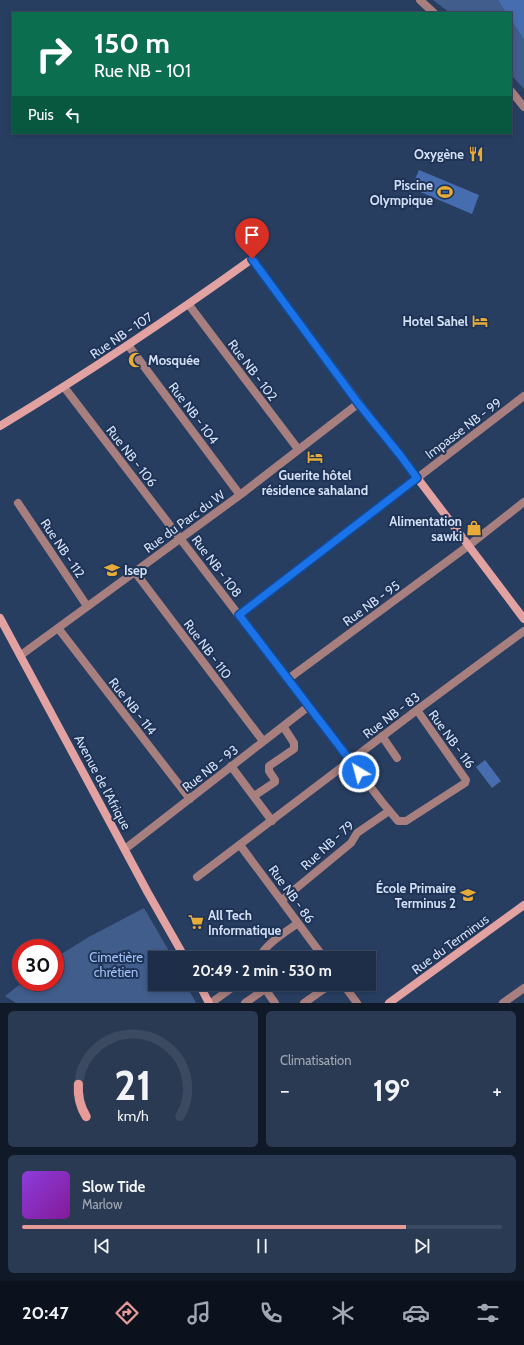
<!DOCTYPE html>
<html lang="fr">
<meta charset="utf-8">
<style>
body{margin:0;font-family:Cabin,sans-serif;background:#2b3a53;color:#f1f3f6;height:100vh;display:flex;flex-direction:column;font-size:15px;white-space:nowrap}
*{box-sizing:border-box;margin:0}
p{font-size:13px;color:#a1a8b4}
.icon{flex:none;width:22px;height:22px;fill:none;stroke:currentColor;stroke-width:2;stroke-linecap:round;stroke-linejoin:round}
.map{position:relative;height:1003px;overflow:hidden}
.sheet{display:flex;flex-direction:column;gap:8px;padding:8px;background:#101928;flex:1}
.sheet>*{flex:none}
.guide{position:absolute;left:12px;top:12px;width:500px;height:122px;border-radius:0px;box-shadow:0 2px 6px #0003,0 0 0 1px #3c4a61;background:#0b6e4f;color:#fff;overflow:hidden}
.speed{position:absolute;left:12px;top:939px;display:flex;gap:8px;font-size:20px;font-weight:700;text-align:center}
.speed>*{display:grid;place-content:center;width:52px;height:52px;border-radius:50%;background:#1e2e49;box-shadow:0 2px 6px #0003,0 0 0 1px #3c4a61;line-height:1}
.speed .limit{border:6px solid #d22;background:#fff;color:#111}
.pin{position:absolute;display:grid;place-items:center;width:34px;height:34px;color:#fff;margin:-41px -17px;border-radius:50% 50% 50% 0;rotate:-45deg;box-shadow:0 0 4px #0007}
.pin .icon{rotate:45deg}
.me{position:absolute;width:44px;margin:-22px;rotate:323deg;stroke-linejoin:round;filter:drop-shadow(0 0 3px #0008)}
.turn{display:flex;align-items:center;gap:14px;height:84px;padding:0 16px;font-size:18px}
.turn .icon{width:52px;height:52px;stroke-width:2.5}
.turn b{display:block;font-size:28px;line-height:34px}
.then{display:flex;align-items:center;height:38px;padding:0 16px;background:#0003;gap:8px;font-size:15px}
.big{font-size:30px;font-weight:700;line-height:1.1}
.sheet .card{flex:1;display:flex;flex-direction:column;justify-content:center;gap:6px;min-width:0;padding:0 14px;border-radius:6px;background:#2b3a53}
.sheet .dial{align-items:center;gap:0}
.dial svg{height:104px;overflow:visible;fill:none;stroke:#3c4a61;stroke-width:7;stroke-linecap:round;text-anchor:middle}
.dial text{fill:#f1f3f6;stroke:none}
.song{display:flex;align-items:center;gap:12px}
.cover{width:48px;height:48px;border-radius:6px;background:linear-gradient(135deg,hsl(270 70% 55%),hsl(290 70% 35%))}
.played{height:4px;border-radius:2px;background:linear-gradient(90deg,#e69b98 80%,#3c4a61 80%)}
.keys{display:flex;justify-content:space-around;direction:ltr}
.heat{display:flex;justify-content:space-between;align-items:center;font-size:22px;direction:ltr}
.sheet .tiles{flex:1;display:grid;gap:8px;grid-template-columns:1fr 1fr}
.card:last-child{grid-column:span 2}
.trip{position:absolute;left:148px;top:951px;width:228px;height:40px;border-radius:0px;background:#1e2e49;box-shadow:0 2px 6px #0003,0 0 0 1px #3c4a61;font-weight:700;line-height:40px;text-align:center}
.tabs{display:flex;height:64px;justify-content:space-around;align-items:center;background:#0c121d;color:#a1a8b4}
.tabs .icon{width:28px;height:28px}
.tabs .selected{color:#e69b98}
.tabs b{font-size:18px;color:#f1f3f6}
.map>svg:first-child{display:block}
</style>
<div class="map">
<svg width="524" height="1003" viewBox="0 0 524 1003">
<rect width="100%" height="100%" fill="#283e61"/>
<path fill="#415d8b" d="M433,0H498L506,13H450Z
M511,20L524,40V89L511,75Z
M144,908L173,958H155V984H168C174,991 180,992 189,990L196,1003H16L5,996L23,982H55V958L87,938Z"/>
<path fill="#466daf" d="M498,0H524V40L511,20V13H506Z
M419,170L479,195L472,214L411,188Z
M485,760L501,781L492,788L476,767Z"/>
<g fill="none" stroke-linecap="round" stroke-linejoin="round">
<path stroke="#a77f7e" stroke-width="8" d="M420,0L434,13
M511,91L524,107
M189,305L298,449
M128,345L240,495
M64,387L382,802L398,821H406L465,783L466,780L417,710
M18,503L87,606
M135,572L263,741
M239,615L524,396
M58,628L190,799
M21,655L240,495L359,403
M288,679L468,546L524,502
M382,736L397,758
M231,766L272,821
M254,796L275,782V780L269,771V766L294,749V743L283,726
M240,845L324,958
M125,849L309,706
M197,877L417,710L524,631
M282,900L351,843L357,833L389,811
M259,958C267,943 284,933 298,923
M343,984L357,1003
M263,986L275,1003
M211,1003L237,984
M245,1003L265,989
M304,1003L331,984
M503,1003L524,988"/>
<path stroke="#e2a2a1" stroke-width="8" d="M0,426C86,374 170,318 252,259L359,403L400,455L524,619
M0,618L148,893L185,958
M199,984L209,1003
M389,1003L524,905"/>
</g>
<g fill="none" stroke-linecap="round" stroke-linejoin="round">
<defs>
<path id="route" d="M252,259L358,403L400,455L417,478L239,615L359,772"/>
</defs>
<use href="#route" stroke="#114b97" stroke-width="10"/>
<use href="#route" stroke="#1a73e8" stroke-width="7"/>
</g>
<defs>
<symbol id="restaurant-bare" viewBox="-9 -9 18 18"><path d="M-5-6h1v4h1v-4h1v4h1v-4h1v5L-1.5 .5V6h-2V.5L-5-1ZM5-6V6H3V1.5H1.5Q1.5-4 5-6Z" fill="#e7ac37" stroke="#1e3356" stroke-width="2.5" paint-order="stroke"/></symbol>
<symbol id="stadium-bare" viewBox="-9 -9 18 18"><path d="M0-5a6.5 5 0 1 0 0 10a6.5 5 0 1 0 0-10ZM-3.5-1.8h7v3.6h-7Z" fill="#e7ac37" stroke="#1e3356" stroke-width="2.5" paint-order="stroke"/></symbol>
<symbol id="hotel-bare" viewBox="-9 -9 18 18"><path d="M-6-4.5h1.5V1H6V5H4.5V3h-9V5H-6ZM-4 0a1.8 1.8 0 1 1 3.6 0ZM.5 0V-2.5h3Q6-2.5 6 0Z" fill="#e7ac37" stroke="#1e3356" stroke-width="2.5" paint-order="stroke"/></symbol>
<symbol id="mosque-bare" viewBox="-9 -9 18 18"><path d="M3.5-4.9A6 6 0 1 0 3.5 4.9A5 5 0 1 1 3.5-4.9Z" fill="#e7ac37" stroke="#1e3356" stroke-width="2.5" paint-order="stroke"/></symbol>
<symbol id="shop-bare" viewBox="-9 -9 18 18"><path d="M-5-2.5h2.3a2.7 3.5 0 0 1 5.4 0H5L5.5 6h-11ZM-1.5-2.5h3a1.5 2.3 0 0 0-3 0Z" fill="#e7ac37" stroke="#1e3356" stroke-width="2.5" paint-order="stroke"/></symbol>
<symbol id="university-bare" viewBox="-9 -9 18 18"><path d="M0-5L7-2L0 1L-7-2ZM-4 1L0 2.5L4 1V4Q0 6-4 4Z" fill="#e7ac37" stroke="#1e3356" stroke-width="2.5" paint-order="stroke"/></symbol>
<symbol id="school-bare" viewBox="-9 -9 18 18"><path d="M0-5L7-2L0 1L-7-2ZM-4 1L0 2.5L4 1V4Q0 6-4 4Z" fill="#e7ac37" stroke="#1e3356" stroke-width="2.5" paint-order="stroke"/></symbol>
<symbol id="supermarket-bare" viewBox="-9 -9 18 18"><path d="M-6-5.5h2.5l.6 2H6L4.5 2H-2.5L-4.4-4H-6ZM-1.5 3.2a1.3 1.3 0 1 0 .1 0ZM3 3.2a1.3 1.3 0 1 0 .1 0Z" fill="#e7ac37" stroke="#1e3356" stroke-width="2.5" paint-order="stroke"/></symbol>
</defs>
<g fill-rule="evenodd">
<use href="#restaurant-bare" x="465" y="143" width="22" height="22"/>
<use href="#stadium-bare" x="434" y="181" width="22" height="22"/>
<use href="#hotel-bare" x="469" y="310" width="22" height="22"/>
<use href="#mosque-bare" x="125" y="349" width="22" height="22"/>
<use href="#hotel-bare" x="304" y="446" width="22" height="22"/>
<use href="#shop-bare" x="463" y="517" width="22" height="22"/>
<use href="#university-bare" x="101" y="559" width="22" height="22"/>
<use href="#school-bare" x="457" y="884" width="22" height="22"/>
<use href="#supermarket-bare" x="185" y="911" width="22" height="22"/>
</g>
<g text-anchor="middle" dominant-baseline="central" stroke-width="4" stroke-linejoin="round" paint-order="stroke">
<g font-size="13" font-weight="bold" fill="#d2dff5" stroke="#1e3356" text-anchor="end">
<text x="464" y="154">Oxygène</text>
<text x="433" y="185">Piscine<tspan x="433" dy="15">Olympique</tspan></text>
<text x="468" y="321">Hotel Sahel</text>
<text x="148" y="360" text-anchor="start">Mosquée</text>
<text x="315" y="475" text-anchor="middle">Guerite hôtel<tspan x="315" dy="15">résidence sahaland</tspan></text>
<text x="462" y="521">Alimentation<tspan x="462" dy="15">sawki</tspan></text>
<text x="124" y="570" text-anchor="start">Isep</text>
<text x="456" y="888">École Primaire<tspan x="456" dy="15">Terminus 2</tspan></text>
<text x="208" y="915" text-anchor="start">All Tech<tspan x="208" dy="15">Informatique</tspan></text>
</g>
<g font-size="13" fill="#d2dff5" stroke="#1e3356">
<text transform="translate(121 335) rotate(-34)">Rue NB - 107</text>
<text transform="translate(253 370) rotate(53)">Rue NB - 102</text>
<text transform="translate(194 413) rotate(53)">Rue NB - 104</text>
<text transform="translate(463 428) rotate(-37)">Impasse NB - 99</text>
<text transform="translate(132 456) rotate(52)">Rue NB - 106</text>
<text transform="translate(184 521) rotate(-36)">Rue du Parc du W</text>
<text transform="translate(63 548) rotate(56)">Rue NB - 112</text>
<text transform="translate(217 566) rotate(53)">Rue NB - 108</text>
<text transform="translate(371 603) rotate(-36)">Rue NB - 95</text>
<text transform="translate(208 649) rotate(53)">Rue NB - 110</text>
<text transform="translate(133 706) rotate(52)">Rue NB - 114</text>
<text transform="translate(391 715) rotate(-37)">Rue NB - 83</text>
<text transform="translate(452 739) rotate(54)">Rue NB - 116</text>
<text transform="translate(210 768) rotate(-38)">Rue NB - 93</text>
<text transform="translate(103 782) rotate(62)">Avenue de l'Afrique</text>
<text transform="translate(327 845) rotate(-42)">Rue NB - 79</text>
<text transform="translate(292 894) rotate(54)">Rue NB - 86</text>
<text transform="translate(450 944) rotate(-36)">Rue du Terminus</text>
</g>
<g font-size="13" fill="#a0c1f7" stroke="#1e3356">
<text x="116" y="957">Cimetière<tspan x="116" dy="15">chrétien</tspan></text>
</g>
</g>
</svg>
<div class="speed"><div class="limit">30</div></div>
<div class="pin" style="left:252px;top:259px;background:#d93025"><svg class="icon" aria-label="arrive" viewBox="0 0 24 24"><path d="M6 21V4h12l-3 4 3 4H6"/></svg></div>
<svg class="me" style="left:359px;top:772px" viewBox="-20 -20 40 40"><circle r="17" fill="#1a73e8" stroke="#fff" stroke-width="3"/><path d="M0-11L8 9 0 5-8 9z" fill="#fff"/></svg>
<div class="trip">20:49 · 2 min · 530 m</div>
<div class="guide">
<div class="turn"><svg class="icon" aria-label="right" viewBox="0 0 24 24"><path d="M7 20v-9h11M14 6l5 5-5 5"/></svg><div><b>150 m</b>Rue NB - 101</div></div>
<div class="then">Puis<svg class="icon" aria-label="left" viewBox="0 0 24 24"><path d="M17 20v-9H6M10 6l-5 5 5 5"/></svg></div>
</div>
</div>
<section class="sheet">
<div class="tiles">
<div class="card dial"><svg viewBox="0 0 100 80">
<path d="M14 69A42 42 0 1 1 86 69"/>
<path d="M14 69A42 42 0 0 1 8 44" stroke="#e69b98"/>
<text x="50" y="56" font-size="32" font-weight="700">21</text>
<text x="50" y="72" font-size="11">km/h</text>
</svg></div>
<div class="card"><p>Climatisation</p>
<div class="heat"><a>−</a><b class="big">19°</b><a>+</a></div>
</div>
<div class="card">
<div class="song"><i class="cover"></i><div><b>Slow Tide</b><p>Marlow</p></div></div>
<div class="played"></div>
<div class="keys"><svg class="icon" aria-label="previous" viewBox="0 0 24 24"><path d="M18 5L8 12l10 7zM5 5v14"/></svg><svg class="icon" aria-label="pause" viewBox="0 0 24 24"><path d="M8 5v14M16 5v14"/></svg><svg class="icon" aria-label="next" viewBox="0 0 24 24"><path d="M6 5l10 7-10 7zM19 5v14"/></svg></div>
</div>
</div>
</section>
<nav class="tabs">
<b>20:47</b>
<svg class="icon selected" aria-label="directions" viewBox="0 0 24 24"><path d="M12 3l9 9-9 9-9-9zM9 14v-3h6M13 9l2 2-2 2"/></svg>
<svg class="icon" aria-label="music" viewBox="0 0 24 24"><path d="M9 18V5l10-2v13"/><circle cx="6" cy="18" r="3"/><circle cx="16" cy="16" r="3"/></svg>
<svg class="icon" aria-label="phone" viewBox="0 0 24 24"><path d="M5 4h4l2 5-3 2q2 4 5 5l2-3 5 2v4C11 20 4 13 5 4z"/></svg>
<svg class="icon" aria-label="climate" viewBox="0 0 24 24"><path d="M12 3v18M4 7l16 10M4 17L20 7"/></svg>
<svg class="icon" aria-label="car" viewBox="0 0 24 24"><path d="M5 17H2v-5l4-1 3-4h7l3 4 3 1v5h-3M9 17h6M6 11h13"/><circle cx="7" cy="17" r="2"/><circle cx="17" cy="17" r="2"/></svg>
<svg class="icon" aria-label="filters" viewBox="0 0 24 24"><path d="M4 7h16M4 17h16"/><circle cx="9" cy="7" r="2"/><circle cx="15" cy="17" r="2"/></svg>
</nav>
